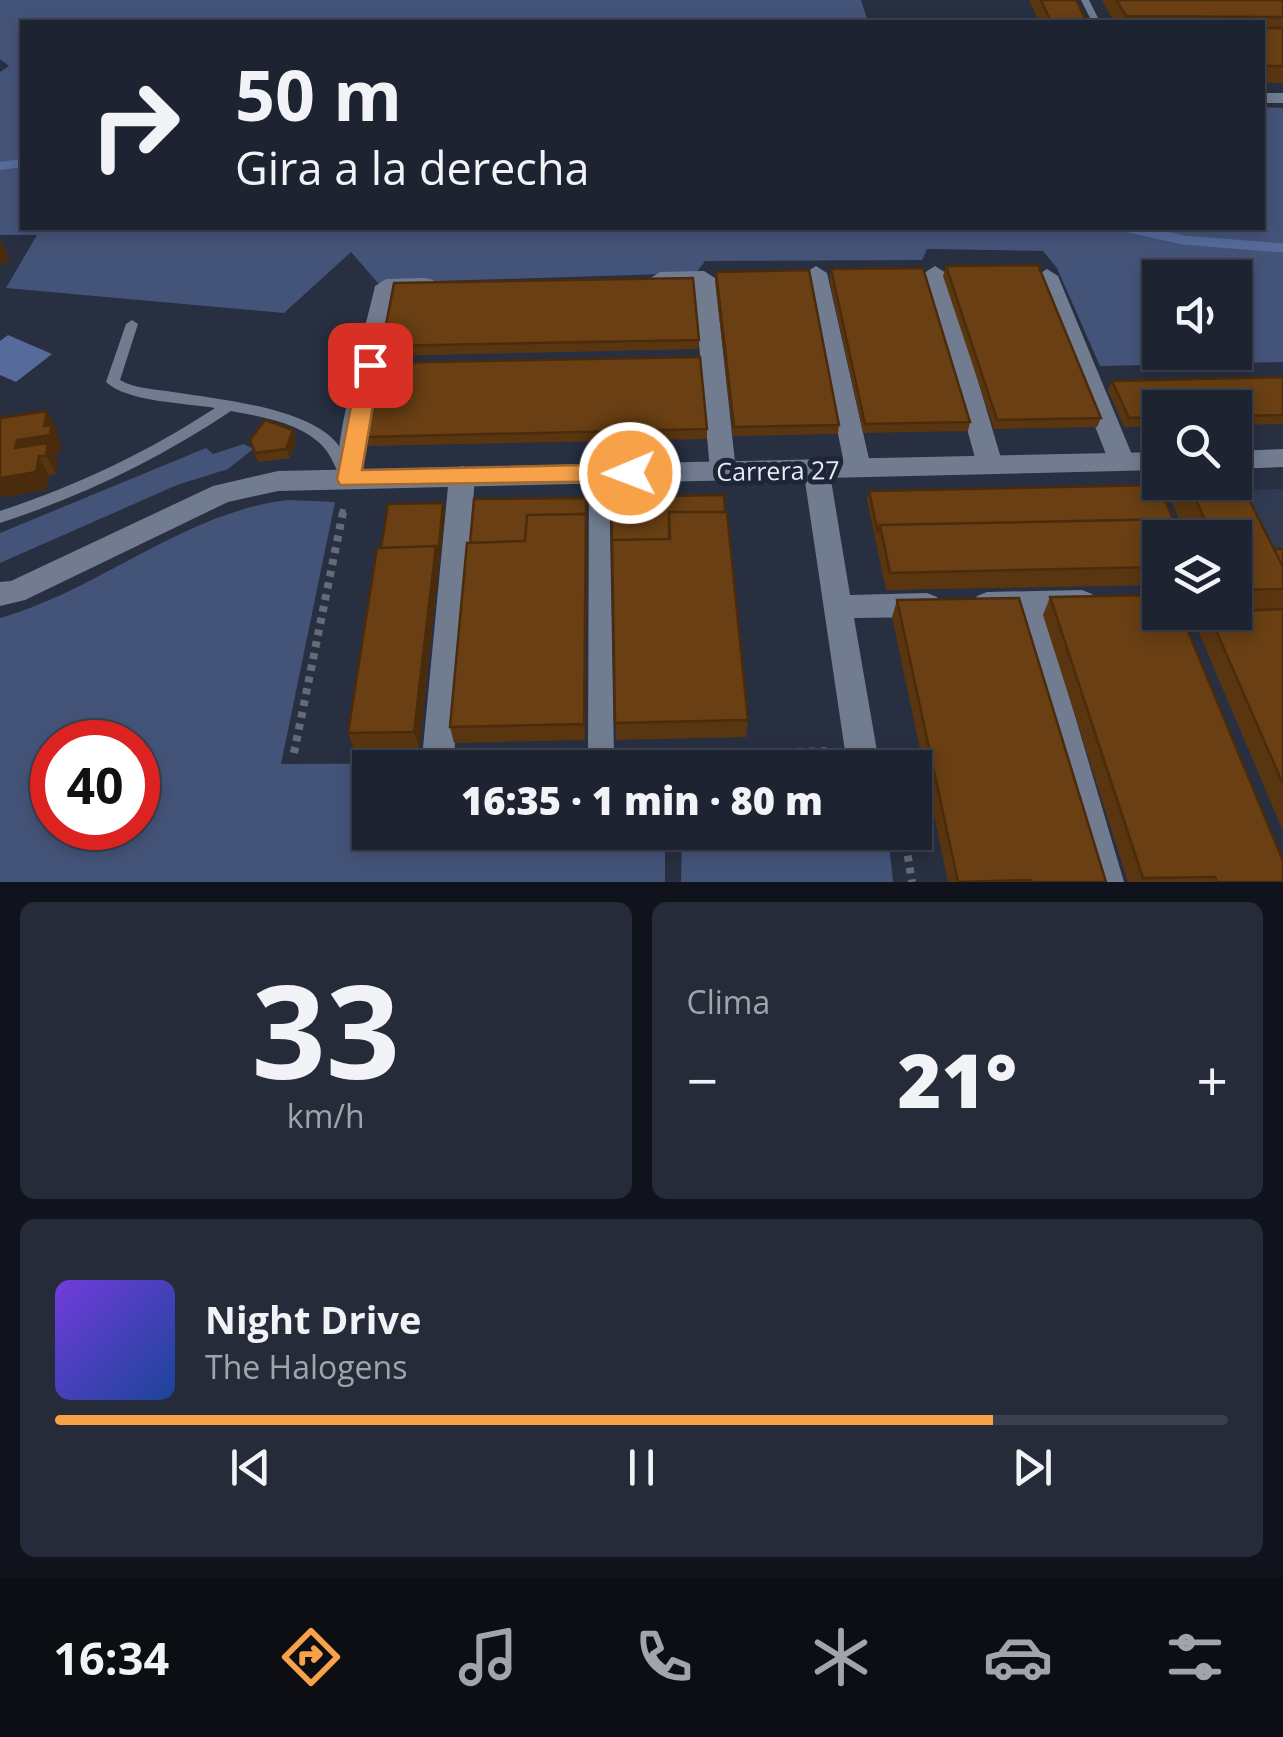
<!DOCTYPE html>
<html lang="es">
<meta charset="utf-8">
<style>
body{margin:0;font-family:"Open Sans",sans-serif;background:#252b39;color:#f1f3f6;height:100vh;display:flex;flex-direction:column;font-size:38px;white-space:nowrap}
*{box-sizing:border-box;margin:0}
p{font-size:32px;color:#a0a4ab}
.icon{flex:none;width:55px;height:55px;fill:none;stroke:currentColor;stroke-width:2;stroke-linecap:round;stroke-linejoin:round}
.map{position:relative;height:882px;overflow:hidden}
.drawer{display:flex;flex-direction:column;gap:20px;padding:20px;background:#10131b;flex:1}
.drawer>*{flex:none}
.top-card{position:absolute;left:20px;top:20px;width:1245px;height:210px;border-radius:0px;box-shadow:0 5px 15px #0003,0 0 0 2px #3b404d;background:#1d2331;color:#f1f3f6;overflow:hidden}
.fabs{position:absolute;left:1142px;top:260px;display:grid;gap:20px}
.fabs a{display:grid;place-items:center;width:110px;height:110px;border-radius:0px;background:#1d2331;box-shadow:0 5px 15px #0003,0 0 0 2px #3b404d;font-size:50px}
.speed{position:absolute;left:30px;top:720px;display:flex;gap:20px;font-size:50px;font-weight:700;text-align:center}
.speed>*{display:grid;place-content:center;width:130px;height:130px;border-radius:50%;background:#1d2331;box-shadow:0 5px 15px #0003,0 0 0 2px #3b404d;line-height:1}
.speed .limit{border:15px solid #d22;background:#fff;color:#111}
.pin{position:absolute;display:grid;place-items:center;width:85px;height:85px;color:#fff;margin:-42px;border-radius:20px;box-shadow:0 5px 15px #0006}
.me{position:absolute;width:110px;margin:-55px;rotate:269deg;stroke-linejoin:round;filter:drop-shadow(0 0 8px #0008)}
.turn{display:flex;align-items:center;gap:35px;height:210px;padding:0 50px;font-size:45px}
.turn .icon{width:130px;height:130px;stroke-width:2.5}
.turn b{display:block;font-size:70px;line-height:85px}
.big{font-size:75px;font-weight:800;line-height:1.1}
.drawer .card{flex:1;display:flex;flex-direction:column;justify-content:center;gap:15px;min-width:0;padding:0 35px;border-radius:15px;background:#252b39}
.drawer .dial{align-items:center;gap:0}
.dial b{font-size:130px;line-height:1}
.song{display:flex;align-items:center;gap:30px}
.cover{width:120px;height:120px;border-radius:15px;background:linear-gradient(135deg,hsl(260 70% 55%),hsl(220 70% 35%))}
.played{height:10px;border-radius:5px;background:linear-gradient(90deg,#f7a149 80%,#3b404d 80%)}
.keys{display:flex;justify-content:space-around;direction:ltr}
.heat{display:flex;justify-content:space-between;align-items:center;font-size:55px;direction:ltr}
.drawer .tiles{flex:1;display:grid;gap:20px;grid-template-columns:1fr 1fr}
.card:last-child{grid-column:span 2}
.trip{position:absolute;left:352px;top:750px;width:580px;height:100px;border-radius:0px;background:#1d2331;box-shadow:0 5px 15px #0003,0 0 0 2px #3b404d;font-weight:800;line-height:100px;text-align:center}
.tab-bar{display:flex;height:160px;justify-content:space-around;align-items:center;background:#0c0e14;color:#a0a4ab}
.tab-bar .icon{width:70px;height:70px}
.tab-bar .current{color:#f7a149}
.tab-bar b{font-size:45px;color:#f1f3f6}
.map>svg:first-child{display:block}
</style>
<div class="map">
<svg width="1283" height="882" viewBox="0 0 1283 882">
<rect width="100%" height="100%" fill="#272f41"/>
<path fill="#303b51" d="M1283,489V614L1235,612V538L1187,537L1167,491Z"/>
<path fill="#445479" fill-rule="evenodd" d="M0,0H861L868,22H22V228H1262L1263,107L1283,108V362L1100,366L1057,268L1043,251L927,249L922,260L705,261L696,273L378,283L351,252L284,313L6,288L37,235H0V72L9,66L0,59ZM1160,278H1235V352H1160Z
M244,444L253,449L228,469L177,485L0,563V533L206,448L213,454Z
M288,500L335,502L281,764L610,763L614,767L370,768V832L665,833V882H0V618C100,590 184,512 288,500ZM52,742H138V828H52Z
M682,832L888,833L893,882H681Z"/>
<path fill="#566b9c" d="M8,335L52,354L16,382L0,375V341Z"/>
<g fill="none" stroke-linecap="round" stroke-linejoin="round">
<path stroke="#566b9c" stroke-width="8" d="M0,166L22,163"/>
<path stroke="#566b9c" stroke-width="9" d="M1129,228L1184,240L1283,248"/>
<path stroke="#636a7a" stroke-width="6" stroke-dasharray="5 5" stroke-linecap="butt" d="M342,514L344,505"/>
<path stroke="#636a7a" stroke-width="8" stroke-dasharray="6 6" stroke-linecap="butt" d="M1181,623L1207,622
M294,753L343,512
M629,756L832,751
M469,758L572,757
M904,832L912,882"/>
<path fill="#727c90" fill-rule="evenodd" d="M1081,0H1089L1100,22H1092Z
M132,320L138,324L120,380C135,389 156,389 173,392C217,399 302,407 334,440C343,449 347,463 353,474L351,478H341C336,469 332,458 326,450C305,423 262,417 231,411C159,459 83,496 0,523V511C76,486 148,452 215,408C186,403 127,402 106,382L126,324Z"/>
<path fill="#727c90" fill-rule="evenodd" d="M599,465L606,468L609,473L614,756L610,764L601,767L592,764L588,756L589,473L592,468Z"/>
<path fill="#727c90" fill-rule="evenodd" d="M1262,93H1283V103H1262Z
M816,266L827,273L871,468L867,475H849L845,468L805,273Z
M935,266L946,273L1003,465L999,472H981L977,465L924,273Z
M1047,269L1058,276L1135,462L1131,469H1113L1109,462L1036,276Z
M704,271L715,278L736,471L732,478H714L710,471L694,285L660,286L649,279L660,272Z
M425,278L433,280L436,285L433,290L396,293L358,486H340C327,463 368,319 375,286L386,279Z
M816,458L825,461L829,468L850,595L927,593L937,597L941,605L937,613L927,617L854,618L877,751L872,761L861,765L850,761L845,751L803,468L807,461Z
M462,466L471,469L475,476L454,758L449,768H427L422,758L449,476L453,469Z
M1082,590L1092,594L1096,602L1092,610L1045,614L1124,882H1090L1016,615L977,612L973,604L977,596L987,592Z"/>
<path fill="#727c90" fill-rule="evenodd" d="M1283,449V467L1235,469V451Z
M1160,452V470L278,491L228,502L25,600L0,606V582L11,581L213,486L278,471Z"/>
</g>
<path fill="#5a3610" d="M1029,0H1076L1087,22H1039Z
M1102,0H1283V83H1262V22H1114Z
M946,266L1101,418L1097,427L994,429L943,276Z
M831,269L970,422L968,431L863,433L829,278Z
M716,272L839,425L838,434L733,436L715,281Z
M699,340L698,349L384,356L382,346Z
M1283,377V424L1235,425V408H1160V426L1124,427L1108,390L1112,381Z
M47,411L57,430L56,433L61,443L59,454H54L58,462L56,474L49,475L46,490L0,497Z
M707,429V439L368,446L366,437Z
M250,440H296L290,458L258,462Z
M1171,482H1235L1274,549H1283V831L1197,628L1207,612H1235V538H1160V585L886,590L867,500L869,491L1179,519L1167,491Z
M612,497L748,720L746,737L616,740Z
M443,503L445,512L419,748L354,749L348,733L381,548Z
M587,532L585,740L454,743L450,727Z
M1050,597L1283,882H1128L1043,615Z
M897,600L1106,882H948L892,617Z"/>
<path fill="#4a2c0d" d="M0,239L10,259L0,266Z
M47,411L57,430L56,433L61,443L59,454H54L58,462L56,474L46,456L39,457L49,475L46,490L0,497V478L15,448L17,440L44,426Z
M293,430L296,440L290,458L286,449Z
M586,498L587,532L585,740L584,724Z
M443,503L445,512L419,748L414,732L436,546Z"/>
<path fill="#693f13" stroke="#4a2c0d" stroke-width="2.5" d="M1041,0H1076L1087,22H1051Z
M1116,0H1283V17L1126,16Z
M1262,28H1283V66H1262Z
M1038,265L1101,418L997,420L946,266Z
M923,268L970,422L865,424L831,269Z
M809,270L839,425L734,427L716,272Z
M693,278L699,340L382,346L394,283Z
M700,357L707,429L366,437L379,363Z
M1283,377V415L1235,416V408H1160V417L1129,418L1112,381Z
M47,411L44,426L51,425L50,435L17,440L15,448L48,443L46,456H39L36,472L0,478V418Z
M265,420L293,430L286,449L255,453L250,440Z
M1235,472L1283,567V589L1238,590L1235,585V538H1213L1188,482H1235Z
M1158,485L1173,519L880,525L878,533L869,491Z
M724,495L725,512H669V539L612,540V497Z
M586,498V523V514L527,515L525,541L470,543L474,499Z
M443,503L438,555L436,546L381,548L388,504Z
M669,512H727L748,720L615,723L612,540L670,539Z
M586,514L584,724L450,727L467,543L525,541L527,515Z
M1182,519L1190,538H1160V567L1064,569L890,573L880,525Z
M436,546L414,732L348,733L377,548Z
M1274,549H1283V567Z
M1160,595V612H1180L1283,861V882H1217L1215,877L1143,878L1050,597Z
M1019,598L1106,882H1031V880L958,882L897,600Z
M1283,609V784L1208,612Z"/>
<path fill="#f7a149" stroke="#a1692f" stroke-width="2.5" d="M370,358L380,365L362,470L630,464L641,473L630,481L340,485L337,479L359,365Z"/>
<g text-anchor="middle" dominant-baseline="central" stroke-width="10" stroke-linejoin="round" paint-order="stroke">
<g font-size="25" fill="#e5ebf7" stroke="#1e2536">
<text transform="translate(778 470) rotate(-1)">Carrera 27</text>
</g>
</g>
</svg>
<div class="fabs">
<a><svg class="icon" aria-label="sound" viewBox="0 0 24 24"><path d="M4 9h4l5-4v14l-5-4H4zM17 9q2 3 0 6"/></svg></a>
<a><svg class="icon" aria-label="search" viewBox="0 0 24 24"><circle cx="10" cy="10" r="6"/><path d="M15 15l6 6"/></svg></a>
<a><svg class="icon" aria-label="layers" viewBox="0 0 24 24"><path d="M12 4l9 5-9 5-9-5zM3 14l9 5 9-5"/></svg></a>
</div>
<div class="speed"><div class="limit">40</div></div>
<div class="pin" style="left:370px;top:365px;background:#d93025"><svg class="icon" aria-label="arrive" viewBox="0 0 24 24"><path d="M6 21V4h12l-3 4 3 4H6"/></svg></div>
<svg class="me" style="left:630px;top:473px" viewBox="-20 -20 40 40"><circle r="17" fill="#f7a149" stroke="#fff" stroke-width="3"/><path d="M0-11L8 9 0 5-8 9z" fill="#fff"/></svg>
<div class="trip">16:35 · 1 min · 80 m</div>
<div class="top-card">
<div class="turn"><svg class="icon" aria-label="right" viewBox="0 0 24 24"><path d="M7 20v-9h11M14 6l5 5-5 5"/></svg><div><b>50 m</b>Gira a la derecha</div></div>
</div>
</div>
<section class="drawer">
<div class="tiles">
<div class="card dial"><b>33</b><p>km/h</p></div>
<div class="card"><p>Clima</p>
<div class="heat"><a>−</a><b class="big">21°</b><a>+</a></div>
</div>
<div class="card">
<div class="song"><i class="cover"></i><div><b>Night Drive</b><p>The Halogens</p></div></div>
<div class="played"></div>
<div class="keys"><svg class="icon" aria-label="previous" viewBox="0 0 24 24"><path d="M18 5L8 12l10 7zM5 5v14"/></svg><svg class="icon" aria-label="pause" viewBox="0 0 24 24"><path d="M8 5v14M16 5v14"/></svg><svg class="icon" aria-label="next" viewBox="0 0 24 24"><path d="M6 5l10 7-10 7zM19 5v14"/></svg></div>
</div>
</div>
</section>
<nav class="tab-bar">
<b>16:34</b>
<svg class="icon current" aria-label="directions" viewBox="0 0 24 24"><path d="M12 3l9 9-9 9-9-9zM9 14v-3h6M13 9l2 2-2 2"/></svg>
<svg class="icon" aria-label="music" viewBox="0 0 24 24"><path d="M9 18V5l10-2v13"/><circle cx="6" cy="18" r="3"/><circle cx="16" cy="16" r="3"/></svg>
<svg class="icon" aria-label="phone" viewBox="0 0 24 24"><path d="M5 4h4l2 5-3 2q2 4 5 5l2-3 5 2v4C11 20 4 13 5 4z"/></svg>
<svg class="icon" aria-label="climate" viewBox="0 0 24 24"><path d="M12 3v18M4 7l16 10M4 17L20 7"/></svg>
<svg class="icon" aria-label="car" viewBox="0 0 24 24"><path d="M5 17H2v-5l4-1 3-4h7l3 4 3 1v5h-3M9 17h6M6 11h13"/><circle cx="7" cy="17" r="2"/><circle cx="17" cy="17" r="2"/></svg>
<svg class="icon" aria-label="filters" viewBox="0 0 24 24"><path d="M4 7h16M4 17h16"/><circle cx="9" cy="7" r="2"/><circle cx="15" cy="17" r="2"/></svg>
</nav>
